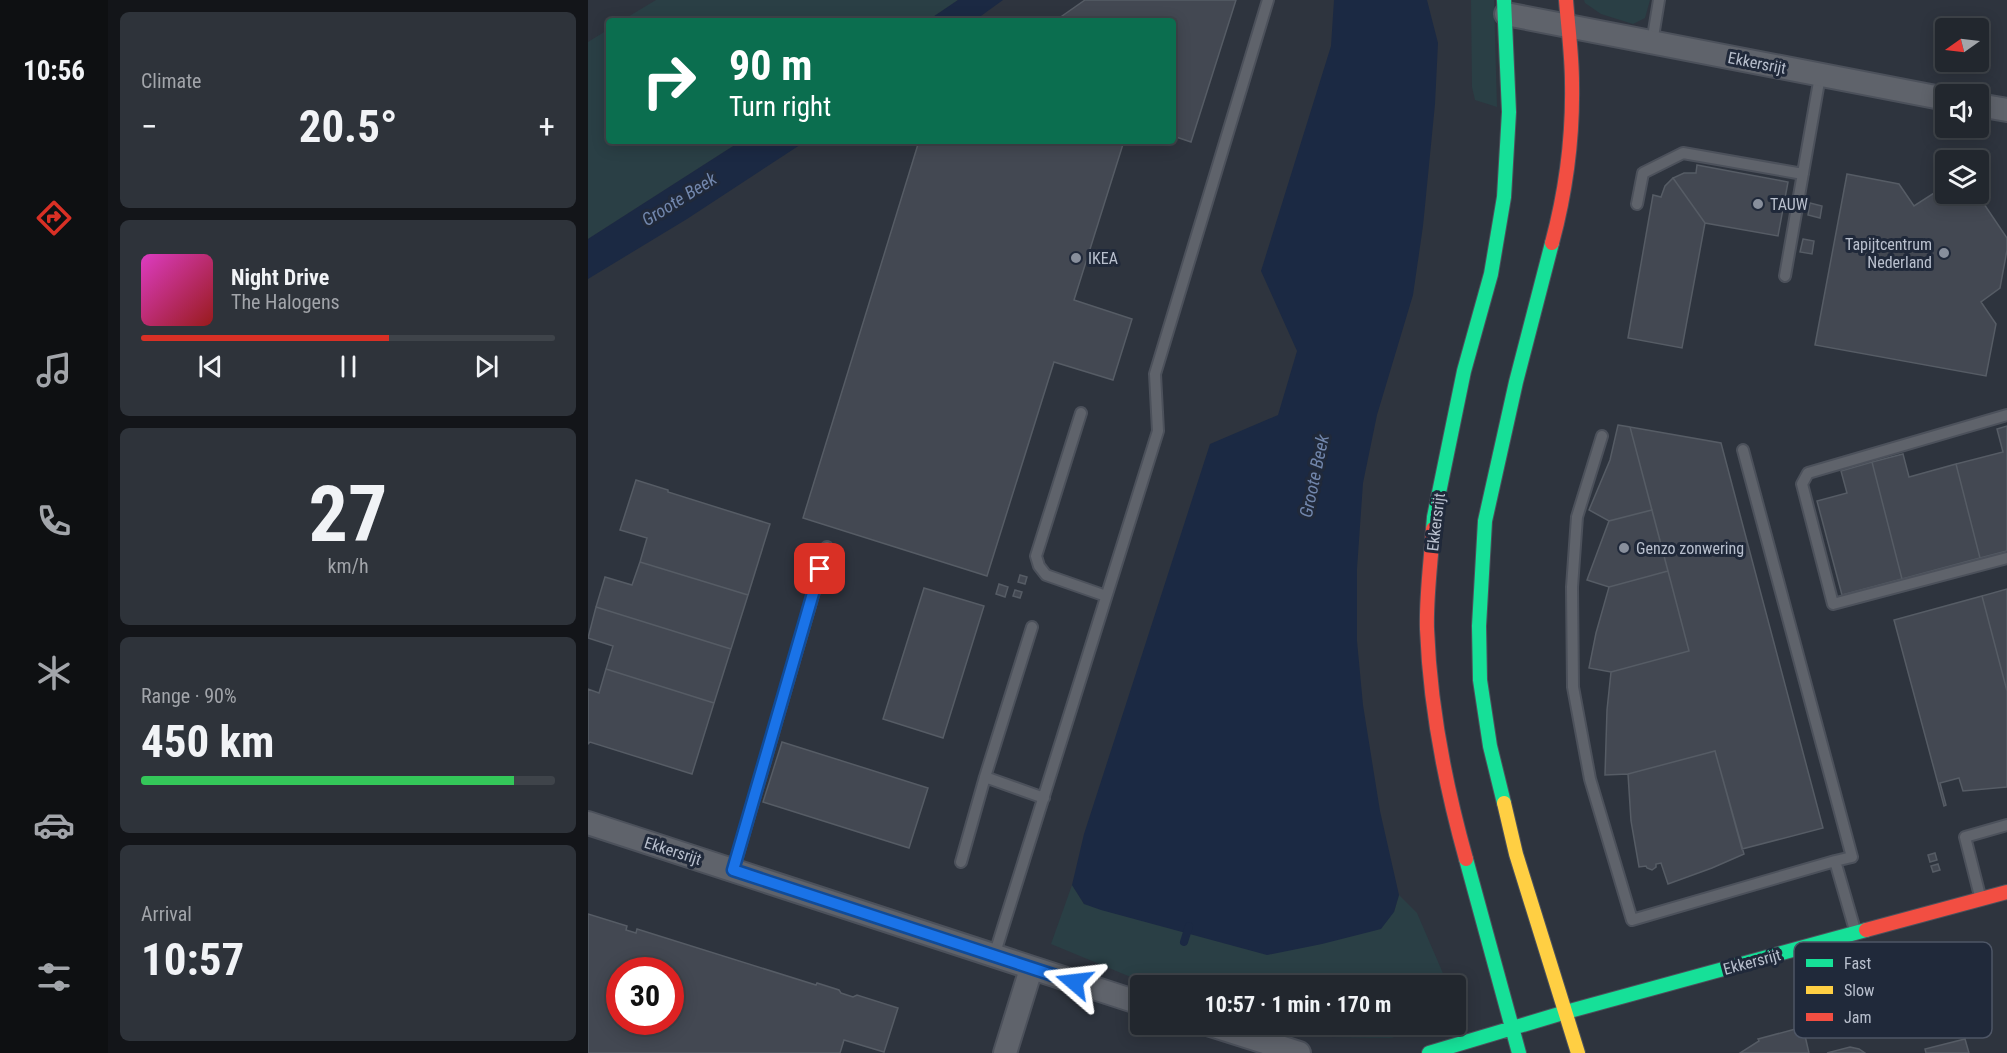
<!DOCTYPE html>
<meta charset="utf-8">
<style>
body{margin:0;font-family:"Roboto Condensed",sans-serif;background:#2e333a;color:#f1f3f6;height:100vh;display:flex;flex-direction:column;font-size:22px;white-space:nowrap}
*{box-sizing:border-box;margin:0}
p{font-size:20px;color:#a2a5aa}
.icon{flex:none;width:33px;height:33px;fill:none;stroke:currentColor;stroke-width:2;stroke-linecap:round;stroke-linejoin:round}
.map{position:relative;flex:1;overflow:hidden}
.sheet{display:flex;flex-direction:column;gap:12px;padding:12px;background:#131519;width:480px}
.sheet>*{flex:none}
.top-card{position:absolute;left:18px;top:18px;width:570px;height:126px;border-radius:6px;box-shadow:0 3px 15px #0003,0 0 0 2px #3f444a;background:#0b6e4f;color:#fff;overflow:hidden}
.needle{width:39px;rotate:256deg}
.controls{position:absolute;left:1347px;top:18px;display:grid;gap:12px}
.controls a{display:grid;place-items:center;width:54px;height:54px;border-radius:6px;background:#22272e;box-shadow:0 3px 15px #0003,0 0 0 2px #3f444a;font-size:30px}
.speed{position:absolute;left:18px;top:957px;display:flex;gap:12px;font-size:30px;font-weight:700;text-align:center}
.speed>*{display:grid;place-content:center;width:78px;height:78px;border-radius:50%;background:#22272e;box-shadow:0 3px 15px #0003,0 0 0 2px #3f444a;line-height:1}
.speed .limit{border:9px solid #d22;background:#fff;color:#111}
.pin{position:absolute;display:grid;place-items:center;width:51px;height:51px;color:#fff;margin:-26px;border-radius:12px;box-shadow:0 3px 9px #0006}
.me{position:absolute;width:66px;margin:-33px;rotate:287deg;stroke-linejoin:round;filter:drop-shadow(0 0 4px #0008)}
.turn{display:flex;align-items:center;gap:21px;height:126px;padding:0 24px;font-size:27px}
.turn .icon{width:78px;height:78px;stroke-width:2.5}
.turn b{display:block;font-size:42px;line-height:51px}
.big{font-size:45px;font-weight:700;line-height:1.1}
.sheet .card{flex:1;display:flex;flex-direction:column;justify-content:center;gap:9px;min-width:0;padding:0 21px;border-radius:9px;background:#2e333a}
.sheet .dial{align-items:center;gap:0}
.dial b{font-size:78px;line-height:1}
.song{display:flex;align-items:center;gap:18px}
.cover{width:72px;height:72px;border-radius:9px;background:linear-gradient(135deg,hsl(310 70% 55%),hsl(0 70% 35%))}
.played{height:6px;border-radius:3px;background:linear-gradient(90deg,#d93025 60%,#3f444a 60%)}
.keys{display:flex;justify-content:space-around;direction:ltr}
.heat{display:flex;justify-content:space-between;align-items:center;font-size:33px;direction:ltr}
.charge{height:9px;border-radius:4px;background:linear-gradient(90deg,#34c759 90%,#3f444a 0)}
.trip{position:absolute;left:542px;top:975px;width:336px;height:60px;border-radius:6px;background:#22272e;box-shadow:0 3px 15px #0003,0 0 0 2px #3f444a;font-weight:700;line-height:60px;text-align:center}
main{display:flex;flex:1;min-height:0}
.dock{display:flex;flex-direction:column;width:108px;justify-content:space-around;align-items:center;background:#0e1012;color:#a2a5aa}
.dock .icon{width:42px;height:42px}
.dock .selected{color:#d93025}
.dock b{font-size:27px;color:#f1f3f6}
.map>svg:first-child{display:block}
</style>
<main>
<nav class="dock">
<b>10:56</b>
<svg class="icon selected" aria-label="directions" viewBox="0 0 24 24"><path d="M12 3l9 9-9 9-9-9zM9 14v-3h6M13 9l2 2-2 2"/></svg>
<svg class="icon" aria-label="music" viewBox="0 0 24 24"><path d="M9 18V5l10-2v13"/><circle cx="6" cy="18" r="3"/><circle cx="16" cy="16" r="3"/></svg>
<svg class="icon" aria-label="phone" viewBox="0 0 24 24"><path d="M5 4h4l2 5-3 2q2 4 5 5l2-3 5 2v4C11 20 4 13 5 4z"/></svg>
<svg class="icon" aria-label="climate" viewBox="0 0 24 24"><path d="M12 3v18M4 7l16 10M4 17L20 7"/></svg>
<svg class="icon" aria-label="car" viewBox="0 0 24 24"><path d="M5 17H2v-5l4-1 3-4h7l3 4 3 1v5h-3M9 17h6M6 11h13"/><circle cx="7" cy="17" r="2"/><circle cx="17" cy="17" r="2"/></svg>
<svg class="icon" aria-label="filters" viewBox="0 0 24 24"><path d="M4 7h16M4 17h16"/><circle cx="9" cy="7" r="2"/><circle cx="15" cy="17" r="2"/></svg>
</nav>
<section class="sheet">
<div class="card"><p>Climate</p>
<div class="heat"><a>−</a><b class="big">20.5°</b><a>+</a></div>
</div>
<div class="card">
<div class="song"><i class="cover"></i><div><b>Night Drive</b><p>The Halogens</p></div></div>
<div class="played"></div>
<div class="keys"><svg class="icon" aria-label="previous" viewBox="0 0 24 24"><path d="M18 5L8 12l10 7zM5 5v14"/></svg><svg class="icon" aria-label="pause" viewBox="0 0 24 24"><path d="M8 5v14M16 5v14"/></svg><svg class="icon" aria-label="next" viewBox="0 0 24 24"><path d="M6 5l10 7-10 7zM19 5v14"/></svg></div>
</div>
<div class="card dial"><b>27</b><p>km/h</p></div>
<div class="card"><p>Range · 90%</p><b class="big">450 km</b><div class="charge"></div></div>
<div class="card"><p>Arrival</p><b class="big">10:57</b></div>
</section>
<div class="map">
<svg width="1419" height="1053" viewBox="0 0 1419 1053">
<rect width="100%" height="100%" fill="#2e343e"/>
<path fill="#2a3f45" d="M68,0H370L339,21H33Z
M883,0H906L909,107L887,100L884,87Z
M996,0H1062L1057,18L1045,24L1013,14L997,3Z
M21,29V141H153L0,239V42Z
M484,885L496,904L806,912L811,895L829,913L860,985H562L463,944Z
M708,1025L856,1024V1025L850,1028L802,1038L743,1037Z"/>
<path fill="#1b2943" d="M370,0H415L386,21H339Z
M746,0H839L850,43L847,104L835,226L825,295L789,415L775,483L769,569V641L775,705L792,811L811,895L806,912L793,929L734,944L679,955L513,910L496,904L484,885L496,834L622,444L690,415L709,351L673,271L743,46Z
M153,141H218L99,219L0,279V239Z"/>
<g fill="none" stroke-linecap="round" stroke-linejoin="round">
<path stroke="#1b2943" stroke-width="8" d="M596,942L601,926"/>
</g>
<path fill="#434852" stroke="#565c65" stroke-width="1.5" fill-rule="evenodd" d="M497,0H648L603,142L585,136V21H467Z
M331,141H536L486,300L544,319L525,380L466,362L399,576L215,518Z
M1109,165L1200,182L1190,236L1117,223L1085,178L1096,173H1108Z
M1259,174L1311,184L1326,206L1346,193L1394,201L1419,238V250L1412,288L1393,302L1408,324L1398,376L1227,345Z
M1085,178L1117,223L1094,348L1040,338L1065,195L1073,197L1077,186Z
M1222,203L1234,206L1232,218L1220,215Z
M1215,239L1226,241L1224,254L1212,252Z
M1030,425L1042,427L1064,510L1021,521L1001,510L1022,460Z
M1419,426V551L1392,558L1368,464L1415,452L1409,429Z
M1042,427L1133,443L1235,828L1154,849L1127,751L1040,774L1017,775L1019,710L1023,672L1101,651Z
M1315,454L1321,477L1368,464L1392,558L1314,579L1284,462Z
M1284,462L1314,579L1254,595L1229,501L1259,493L1253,471Z
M48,480L80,490V492L182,524L160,595L52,562L59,538L32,530Z
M1064,510L1080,571L1021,587L999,580L1021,521Z
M52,562L160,595L143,649L8,607L17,577L44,585Z
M1080,571L1101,651L1023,672L1001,668L1008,633L1021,587Z
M432,575L439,577L437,584L430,582Z
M411,584L420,587L417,597L408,594Z
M336,588L396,606L355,738L295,719Z
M1419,589V691L1394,596Z
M427,590L434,592L432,598L425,596Z
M1394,596L1419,691V787L1375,791L1371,778L1352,783L1358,805L1356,806L1306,620Z
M8,607L143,649L126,703L18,669L25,646L0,638Z
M18,669L126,703L104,774L2,742L0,744V689L11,693Z
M194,742L340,788L321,848L175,802Z
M1127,751L1156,854L1124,868L1080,884L1073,863L1068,864V867L1064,870L1059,868L1058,866L1051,867L1043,821L1040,774Z
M1347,853L1349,860L1342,862L1340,855Z
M1350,864L1352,870L1345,872L1343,866Z
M0,914L39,926L38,930L48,933L49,929L228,985L229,983L251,990L253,993L265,997L269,995L310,1008L296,1052L256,1040L252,1053H0ZM32,970H82V1022H32Z
M1215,1027L1221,1053H1152L1171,1041L1170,1039Z
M1377,1039L1381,1053H1338L1337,1049Z
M1262,1047L1271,1049L1277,1053H1239Z"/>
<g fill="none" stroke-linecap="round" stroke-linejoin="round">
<defs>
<path id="lane" d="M1064,43L1071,0
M1049,204L1055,173L1095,153L1215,174
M1197,276L1232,76
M493,413L448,556L451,566L458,575L518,596
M1419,415L1220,473L1214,484L1245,604L1419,558
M1014,436L989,517L984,587L985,687L1002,779L1044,920L1247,861L1267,930
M1155,450L1264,857L1247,861
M397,777L456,798
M373,862L397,777L444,627
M145,871L239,547
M1392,896L1377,837L1419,825
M406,956L570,431L567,374L680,0"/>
<path id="street" d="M918,14L1358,99
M1390,105L1419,110
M0,823L552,1003
M620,1024L711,1053
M417,1053L443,969"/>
<path id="fast" d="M845,529L846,517L876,371L903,274L916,197L921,112L916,0
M916,803L902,746L892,680L891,626L897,521L928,382L964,243
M878,859L931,1053
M841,1053L978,1012L1278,930"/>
<path id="slow" d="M916,803L928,854L990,1053"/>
<path id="jam" d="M964,243C978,191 985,136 984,83C984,55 980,27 978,0
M845,529C843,562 838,596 839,629C842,707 857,784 878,859
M1278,930L1419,892"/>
</defs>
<use href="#lane" stroke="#4c515b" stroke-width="14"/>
<use href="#street" stroke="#4c515b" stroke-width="26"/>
<use href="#fast" stroke="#4c515b" stroke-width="16"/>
<use href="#slow" stroke="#4c515b" stroke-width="16"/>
<use href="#jam" stroke="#4c515b" stroke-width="16"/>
<use href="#lane" stroke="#5f636b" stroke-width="10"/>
<use href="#street" stroke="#5f636b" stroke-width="22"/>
<use href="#fast" stroke="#16e098" stroke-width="14"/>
<use href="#slow" stroke="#ffcf43" stroke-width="14"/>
<use href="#jam" stroke="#f24e42" stroke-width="14"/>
</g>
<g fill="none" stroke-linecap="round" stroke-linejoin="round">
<defs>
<path id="route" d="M232,569L145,870L486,982"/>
</defs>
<use href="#route" stroke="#114b97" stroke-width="15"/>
<use href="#route" stroke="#1a73e8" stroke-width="10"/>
</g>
<g fill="#888f9c" stroke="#20293a" stroke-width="2">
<circle cx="1170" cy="204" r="6"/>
<circle cx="1356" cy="253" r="6"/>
<circle cx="488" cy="258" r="6"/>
<circle cx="1036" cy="548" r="6"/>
</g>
<g text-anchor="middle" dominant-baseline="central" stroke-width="6" stroke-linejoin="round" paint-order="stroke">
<g font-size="16" fill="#b9c0ce" stroke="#20293a">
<text transform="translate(1169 63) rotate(11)">Ekkersrijt</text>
<text transform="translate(848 522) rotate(-83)">Ekkersrijt</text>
<text transform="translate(85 851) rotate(18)">Ekkersrijt</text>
<text transform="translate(1164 962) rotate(-15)">Ekkersrijt</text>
</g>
<g font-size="16" fill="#b9c0ce" stroke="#20293a" text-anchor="start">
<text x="1182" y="204">TAUW</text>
<text x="1344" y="244" text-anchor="end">Tapijtcentrum<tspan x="1344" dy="18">Nederland</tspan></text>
<text x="500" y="258">IKEA</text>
<text x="1048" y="548">Genzo zonwering</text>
</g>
<g font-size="18" font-style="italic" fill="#7287ad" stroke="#20293a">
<text transform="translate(91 199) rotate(-32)">Groote Beek</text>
<text transform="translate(726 476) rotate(-78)">Groote Beek</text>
</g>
</g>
<rect x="1206" y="942" width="198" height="96" rx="9" fill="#20293a" stroke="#4e5666" stroke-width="1.5"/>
<rect x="1218" y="959" width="27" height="8" fill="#16e098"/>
<rect x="1218" y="986" width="27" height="8" fill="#ffcf43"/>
<rect x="1218" y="1013" width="27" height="8" fill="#f24e42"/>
<g font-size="16" fill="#b9c0ce">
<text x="1256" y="969">Fast</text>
<text x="1256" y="996">Slow</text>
<text x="1256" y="1023">Jam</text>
</g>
</svg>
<div class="controls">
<a><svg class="needle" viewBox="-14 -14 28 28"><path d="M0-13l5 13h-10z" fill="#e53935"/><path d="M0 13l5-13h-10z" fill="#a2a5aa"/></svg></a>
<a><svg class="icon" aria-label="sound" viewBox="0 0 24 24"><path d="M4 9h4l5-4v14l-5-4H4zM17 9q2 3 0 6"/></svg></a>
<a><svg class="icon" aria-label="layers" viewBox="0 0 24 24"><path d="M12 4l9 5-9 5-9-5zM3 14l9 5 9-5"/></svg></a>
</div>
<div class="speed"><div class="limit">30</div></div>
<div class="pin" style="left:232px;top:569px;background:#d93025"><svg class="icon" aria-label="arrive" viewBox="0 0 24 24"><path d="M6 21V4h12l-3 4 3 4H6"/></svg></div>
<svg class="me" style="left:486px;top:982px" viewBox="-20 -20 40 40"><path d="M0-17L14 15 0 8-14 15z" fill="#1a73e8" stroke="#fff" stroke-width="4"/></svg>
<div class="trip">10:57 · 1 min · 170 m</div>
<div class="top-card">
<div class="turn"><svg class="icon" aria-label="right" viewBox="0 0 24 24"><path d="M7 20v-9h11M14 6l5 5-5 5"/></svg><div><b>90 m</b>Turn right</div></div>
</div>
</div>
</main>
